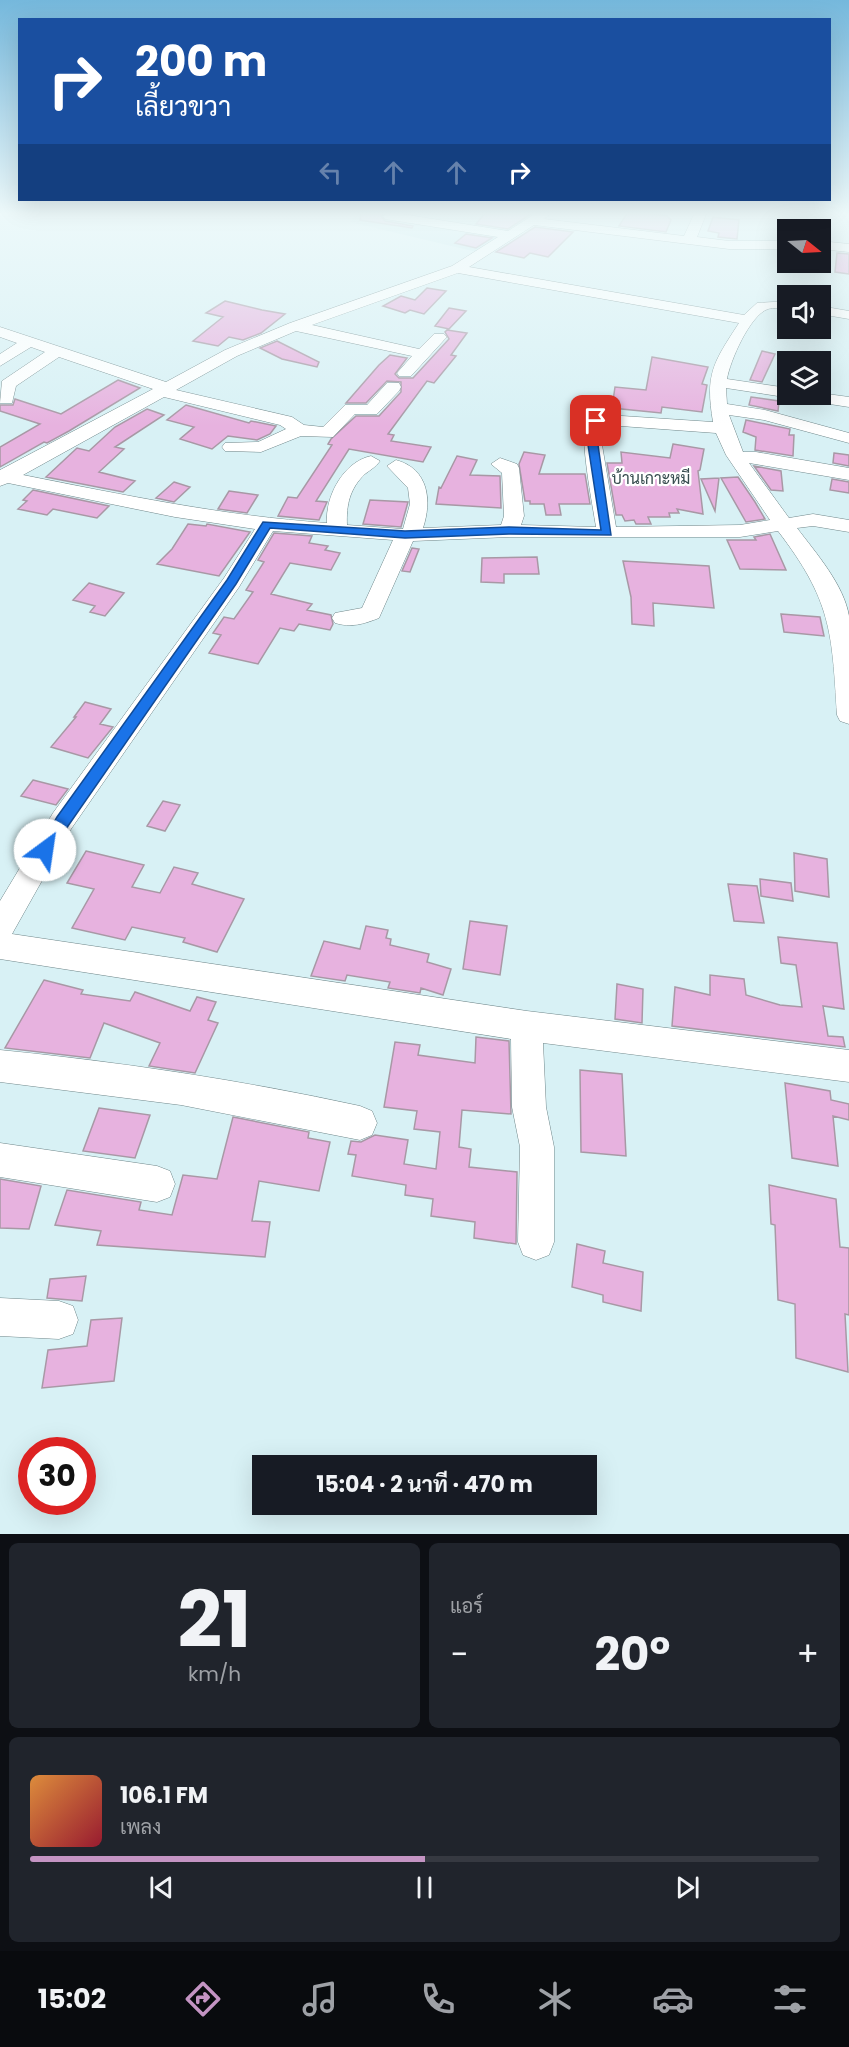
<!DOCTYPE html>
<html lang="th">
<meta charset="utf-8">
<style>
body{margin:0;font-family:Poppins,Sarabun,sans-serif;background:#20242c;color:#f1f3f6;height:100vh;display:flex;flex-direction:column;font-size:22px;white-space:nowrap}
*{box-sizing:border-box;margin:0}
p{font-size:20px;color:#9ea1a6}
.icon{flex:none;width:33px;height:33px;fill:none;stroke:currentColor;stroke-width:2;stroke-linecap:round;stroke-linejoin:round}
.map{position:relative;height:1534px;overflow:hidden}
.sheet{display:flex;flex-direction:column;gap:9px;padding:9px;background:#0d0f14;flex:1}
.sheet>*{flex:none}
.guide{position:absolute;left:18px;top:18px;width:813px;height:183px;border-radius:0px;box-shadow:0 6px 24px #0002;background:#1a4fa0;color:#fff;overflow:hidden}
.needle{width:39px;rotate:108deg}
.tools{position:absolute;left:777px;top:219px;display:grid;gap:12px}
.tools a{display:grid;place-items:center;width:54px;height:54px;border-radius:0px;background:#171b24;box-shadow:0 6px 24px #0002;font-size:30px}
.speed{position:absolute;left:18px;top:1437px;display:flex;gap:12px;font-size:30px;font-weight:700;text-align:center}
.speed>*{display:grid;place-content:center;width:78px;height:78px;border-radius:50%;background:#171b24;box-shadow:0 6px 24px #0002;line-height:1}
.speed .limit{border:9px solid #d22;background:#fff;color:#111}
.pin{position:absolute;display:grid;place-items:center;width:51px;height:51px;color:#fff;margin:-26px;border-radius:12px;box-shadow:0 3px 9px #0006}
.me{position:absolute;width:66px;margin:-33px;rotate:31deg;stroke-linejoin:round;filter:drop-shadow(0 0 4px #0008)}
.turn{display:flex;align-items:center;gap:21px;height:126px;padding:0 18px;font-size:27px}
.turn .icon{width:78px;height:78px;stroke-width:2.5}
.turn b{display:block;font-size:42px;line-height:51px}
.lanes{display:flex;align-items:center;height:57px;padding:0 18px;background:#0003;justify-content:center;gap:30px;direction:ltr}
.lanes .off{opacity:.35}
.big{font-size:45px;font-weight:700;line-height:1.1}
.sheet .card{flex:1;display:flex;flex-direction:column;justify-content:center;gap:9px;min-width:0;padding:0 21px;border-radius:9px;background:#20242c}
.sheet .dial{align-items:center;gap:0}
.dial b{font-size:78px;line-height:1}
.song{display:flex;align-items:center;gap:18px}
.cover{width:72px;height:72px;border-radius:9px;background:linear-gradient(135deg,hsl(30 70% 55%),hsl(350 70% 35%))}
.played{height:6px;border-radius:3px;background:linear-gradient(90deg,#c494c3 50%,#363941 50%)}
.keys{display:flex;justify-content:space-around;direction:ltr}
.heat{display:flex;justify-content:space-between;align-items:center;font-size:33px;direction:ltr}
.sheet .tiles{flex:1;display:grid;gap:9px;grid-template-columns:1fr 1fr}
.card:last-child{grid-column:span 2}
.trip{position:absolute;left:252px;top:1455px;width:345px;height:60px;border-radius:0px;background:#171b24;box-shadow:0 6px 24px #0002;font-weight:700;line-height:60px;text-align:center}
.tab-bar{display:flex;height:96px;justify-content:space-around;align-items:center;background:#090b0e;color:#9ea1a6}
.tab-bar .icon{width:42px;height:42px}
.tab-bar .selected{color:#c494c3}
.tab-bar b{font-size:27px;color:#f1f3f6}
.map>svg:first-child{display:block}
</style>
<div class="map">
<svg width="849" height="1534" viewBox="0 0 849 1534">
<rect width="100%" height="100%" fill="#d8f1f5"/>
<path fill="#c3e6eb" d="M359,212H539L481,253L350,222Z"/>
<path fill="#e7b2df" stroke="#a898a5" stroke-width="1.5" d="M361,212H385L381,216L385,221L413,226L412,228L360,220Z
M486,212H534L508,229L476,224Z
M628,212H656L654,214L667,216L671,220L666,232L619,226Z
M713,217L739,220L737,239L718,237L719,233L708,231Z
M535,227L573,232L548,257L530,253L524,258L496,252Z
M466,234L492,238L476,248L455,243Z
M837,253L849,254V274L835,272Z
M427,288L446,291L424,314L410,310L405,313L383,306L401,296L415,300Z
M225,301L262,310L285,314L261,333L243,340L229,337L218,346L193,341L223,317L206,313Z
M449,308L466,311L449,329L435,326Z
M447,330L467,333L451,355L456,356L434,383L427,381L388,434L394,435L391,441L431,447L423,462L349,449L316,501L327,502L319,520L278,516L288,497L297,498L332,445L328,444L331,439L356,416H379L401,392V382L387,381L366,403H346L379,365L390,355L407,358L395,374L399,378H413L449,339L445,332Z
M277,341L319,362L317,367L282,359L260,348Z
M762,351L775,354L762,382L750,380Z
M652,357L708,367L702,384L707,385L702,412L662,407L661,413L612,408L615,387L646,390Z
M118,380L140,388L69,431L47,443L44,442L0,467V447L40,424L0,411V405H13L15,399L61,414Z
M751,397L779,401L778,411L749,405Z
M186,405L249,423L251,421L276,426L270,434L257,440L228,436L212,449L180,439L194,427L167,420Z
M147,409L164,415L115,447L124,449L99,472L135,481L123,492L46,477L77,448L89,451L115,427Z
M746,420L790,429L789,435H794L793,456L755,450L756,437L743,432Z
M673,444L704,449L700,470L698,471L703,514L677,509L679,513H669L670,517H648L651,524H636L634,520L625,521L622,515H616L607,463H622L621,452L670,458Z
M524,452L545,455L539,474H585L590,504H559L561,515H546L544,504H530V501H525L519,464Z
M834,453L849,455V466L833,463Z
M457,456L477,460L470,475L500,476L501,508L436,504L439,487L441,488Z
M754,466L781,471L783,491L771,490Z
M738,477L755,502L765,519L746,522L721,478Z
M719,478L715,511L701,479Z
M832,479L849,482V493L830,490Z
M174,482L190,487L174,502L156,498Z
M33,490L109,506L97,518L53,509L47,515L18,509L27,501L23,500Z
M229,491L258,495L247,513L218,509Z
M370,500L408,502L401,527L363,524Z
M188,524L206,526L207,524L250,532L219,576L157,564L172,549Z
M274,533L312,536L309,543L328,546L325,550L340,553L331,570L290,563L271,594L312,604L307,610L331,615L333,624L330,630L299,624L294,631L280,628L258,664L209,653L221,635L213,633L224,617L234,619L253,592L246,590L264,562L258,560Z
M770,534L786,570L740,569L727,540H756L754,537Z
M412,548L419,549L410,572L402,571Z
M537,557L539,574H504V583L481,582L482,558Z
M623,561L709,566L714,608L653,603L654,626L632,624L631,597Z
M89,583L124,593L105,616L90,612L95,606L73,600Z
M781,614L820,617L824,636L784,632Z
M85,702L111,709L100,724L113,727L88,758L51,747L76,717H74Z
M33,780L68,789L56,805L21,796Z
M163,801L180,805L165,831L147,826Z
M86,851L144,865L132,887L160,893L174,867L198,873L192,884L244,899L217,952L183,942L185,938L132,927L125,940L72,928L94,889L67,883Z
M794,853L827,859L829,897L795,891Z
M760,879L791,883L793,901L761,896Z
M728,884L757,886L764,923L734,921Z
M470,921L507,926L500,975L463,969Z
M366,926L388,930L386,938L391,939L390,945L429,954L427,962L451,969L443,995L421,988L420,993L388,988L390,982L347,975L345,981L311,976L324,941L360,949Z
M778,937L837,943L844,1009L823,1006L828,1036L843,1037L845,1047L672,1026L675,987L710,995V975L744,979L746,995L780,1005L802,1007L796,965L781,963Z
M44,980L83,990L81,994L130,1001L135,992L190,1011L197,997L216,1002L208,1020L218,1023L195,1073L149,1066L160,1043L104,1023L90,1058L5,1048Z
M617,984L643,989L642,1023L615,1019Z
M476,1037L509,1041L511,1114L462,1110L459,1147L471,1149L469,1167L517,1172L516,1244L474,1238L475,1222L431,1216L433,1199L405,1195L406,1185L352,1176L356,1155L348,1154L351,1141L361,1142L375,1135L408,1140L404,1164L436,1169L440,1132L414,1129L417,1111L384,1107L395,1042L420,1045L418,1055L475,1063Z
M580,1070L622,1074L626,1156L581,1152Z
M785,1083L830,1091L831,1100L849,1104V1120L833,1116L838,1166L792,1158Z
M99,1108L150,1115L135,1158L83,1151Z
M233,1117L309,1132L308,1138L330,1142L319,1191L259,1181L252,1221L270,1222L265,1257L97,1245L101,1231L55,1225L67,1190L141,1202L139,1210L172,1215L183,1175L217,1179Z
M0,1179L41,1186L29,1229L0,1228Z
M769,1185L836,1199L840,1247L849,1248V1315L845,1314L848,1372L796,1358L795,1304L778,1300L775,1225L771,1224Z
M577,1244L605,1251L603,1263L643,1272L641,1311L603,1302V1295L572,1287Z
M86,1276L82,1301L47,1298L50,1279Z
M122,1318L114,1381L42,1388L48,1350L87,1346L91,1320Z"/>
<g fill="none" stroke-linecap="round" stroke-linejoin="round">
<defs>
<path id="minor" d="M389,212L508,231L538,212H552L544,219L684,236L695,212H707L697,237L729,241H788V249H729L534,225L469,267L744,315L757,303L788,301V309C781,309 774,307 768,309C750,315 730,361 727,379L788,388V394L820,393L849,397V407L726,388L727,404L765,410L849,433V443L764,420L729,415L743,452H756L849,468V480L749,463L789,518L813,514L849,520V532L813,526L797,528C816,553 844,585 849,616C849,646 849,693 849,724L840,721L837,715C832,631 831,600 778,531L740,537H509L413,541L379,618C364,624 351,628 335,623L332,618L335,613L362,608L393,540L273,531L239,587L71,829L12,934L527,1011L849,1050V1082L543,1043L546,1107L554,1147V1242L549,1255L536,1260L523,1255L518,1242L520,1147L512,1107L511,1039L0,959V901L53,813L224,578L255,529L175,517L8,483L0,486V470L153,389L59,357L16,386L12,403H0L2,381L45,352L31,347L0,366V354L17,343L0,337V327L166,382L225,350L290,323L452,266L498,237L385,219L383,216ZM458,273L739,323C713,363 705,374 713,422L607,415L587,419C578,433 593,507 596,527L521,525L524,516L519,468L517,464L500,458L491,464L502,473L504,516L501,525L423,528C432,501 429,469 396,460L387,466L408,488L410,504L403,529L347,525C346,505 350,488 365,474C370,470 376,467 380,461L371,456C343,462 325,497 327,523C224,516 124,495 23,475L164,397L280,425L286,429L258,442L225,443L222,447L225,451L261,452L301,436L333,437L355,414H377L399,391L401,387L399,383H387L367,405H345L323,427L304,425L292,417L176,390L237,356L296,331L412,356L397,373L399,376H411L444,340L447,337L444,334H434L419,349L312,325ZM607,425L716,433L726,455L770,520L740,525L616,527L602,445V426Z
M820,241L849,244V252L820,249Z
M820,306L849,311V319L820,314Z
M0,1050C121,1062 241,1080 360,1106L372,1111L377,1123L372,1135L360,1140L181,1105L0,1082Z
M0,1143L157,1166L170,1171L175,1184L170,1197L157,1202L0,1177Z
M0,1298L59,1301L73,1306L78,1320L73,1334L59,1339L0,1336Z"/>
</defs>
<use href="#minor" stroke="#70878a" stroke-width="1"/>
<use href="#minor" fill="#fff" fill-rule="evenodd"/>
</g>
<linearGradient id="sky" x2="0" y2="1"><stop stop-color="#75b8dc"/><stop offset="0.5" stop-color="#edf9fa"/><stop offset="1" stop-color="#edf9fa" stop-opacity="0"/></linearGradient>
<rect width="849" height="426" fill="url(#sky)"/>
<path fill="#1a73e8" stroke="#114b97" stroke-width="1.5" d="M592,419L600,421L598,424V445L611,535L509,534L405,538L270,528L236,584L68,826L50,855H40L38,850L57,817L227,580L263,522L405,531L509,527L601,530L588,445V423Z"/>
<g text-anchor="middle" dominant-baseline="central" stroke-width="4.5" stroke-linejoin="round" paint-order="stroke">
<g font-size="16" fill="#384d50" stroke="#fff">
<text x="651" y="478">บ้านเกาะหมี</text>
</g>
</g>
</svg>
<div class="tools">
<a><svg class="needle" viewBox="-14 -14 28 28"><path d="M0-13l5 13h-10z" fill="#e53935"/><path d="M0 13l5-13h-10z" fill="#9ea1a6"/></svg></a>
<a><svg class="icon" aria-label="sound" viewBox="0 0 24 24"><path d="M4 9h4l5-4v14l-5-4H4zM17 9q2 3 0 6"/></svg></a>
<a><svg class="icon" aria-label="layers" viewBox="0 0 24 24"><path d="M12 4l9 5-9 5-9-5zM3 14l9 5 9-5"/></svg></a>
</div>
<div class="speed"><div class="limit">30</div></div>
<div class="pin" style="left:596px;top:421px;background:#d93025"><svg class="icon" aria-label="arrive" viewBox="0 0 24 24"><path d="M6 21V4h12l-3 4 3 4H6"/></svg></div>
<svg class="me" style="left:45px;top:850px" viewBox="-20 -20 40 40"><circle r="19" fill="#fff"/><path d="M0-13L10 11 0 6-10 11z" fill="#1a73e8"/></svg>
<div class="trip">15:04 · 2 นาที · 470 m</div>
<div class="guide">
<div class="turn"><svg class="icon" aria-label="right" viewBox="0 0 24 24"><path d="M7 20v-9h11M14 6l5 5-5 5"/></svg><div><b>200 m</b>เลี้ยวขวา</div></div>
<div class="lanes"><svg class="icon off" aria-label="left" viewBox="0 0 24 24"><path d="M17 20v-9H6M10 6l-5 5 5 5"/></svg><svg class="icon off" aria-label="ahead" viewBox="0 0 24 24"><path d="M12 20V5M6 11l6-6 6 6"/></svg><svg class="icon off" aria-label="ahead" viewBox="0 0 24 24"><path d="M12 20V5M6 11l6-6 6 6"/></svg><svg class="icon" aria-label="right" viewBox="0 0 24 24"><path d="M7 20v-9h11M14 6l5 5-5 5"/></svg></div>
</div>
</div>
<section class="sheet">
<div class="tiles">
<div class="card dial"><b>21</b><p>km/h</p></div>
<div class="card"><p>แอร์</p>
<div class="heat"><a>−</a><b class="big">20°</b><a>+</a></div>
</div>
<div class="card">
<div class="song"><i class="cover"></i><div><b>106.1 FM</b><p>เพลง</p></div></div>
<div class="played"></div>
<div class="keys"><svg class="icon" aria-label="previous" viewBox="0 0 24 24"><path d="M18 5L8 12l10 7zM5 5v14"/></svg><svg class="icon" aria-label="pause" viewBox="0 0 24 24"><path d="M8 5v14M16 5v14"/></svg><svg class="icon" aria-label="next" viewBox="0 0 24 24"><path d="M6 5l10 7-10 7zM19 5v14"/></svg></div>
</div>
</div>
</section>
<nav class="tab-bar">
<b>15:02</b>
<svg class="icon selected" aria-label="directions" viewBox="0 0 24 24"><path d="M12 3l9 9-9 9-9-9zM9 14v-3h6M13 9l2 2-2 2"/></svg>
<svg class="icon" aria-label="music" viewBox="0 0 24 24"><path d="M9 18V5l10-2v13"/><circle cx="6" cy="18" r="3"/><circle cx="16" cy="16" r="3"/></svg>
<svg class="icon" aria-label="phone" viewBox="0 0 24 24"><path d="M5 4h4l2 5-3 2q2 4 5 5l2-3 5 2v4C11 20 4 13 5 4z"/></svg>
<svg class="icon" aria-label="climate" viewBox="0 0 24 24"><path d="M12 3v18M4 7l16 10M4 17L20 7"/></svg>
<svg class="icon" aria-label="car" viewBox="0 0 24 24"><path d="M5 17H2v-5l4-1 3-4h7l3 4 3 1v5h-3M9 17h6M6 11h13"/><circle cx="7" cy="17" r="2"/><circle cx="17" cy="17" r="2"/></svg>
<svg class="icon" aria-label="filters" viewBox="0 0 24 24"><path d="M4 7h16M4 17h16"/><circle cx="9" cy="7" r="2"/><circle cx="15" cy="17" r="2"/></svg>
</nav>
